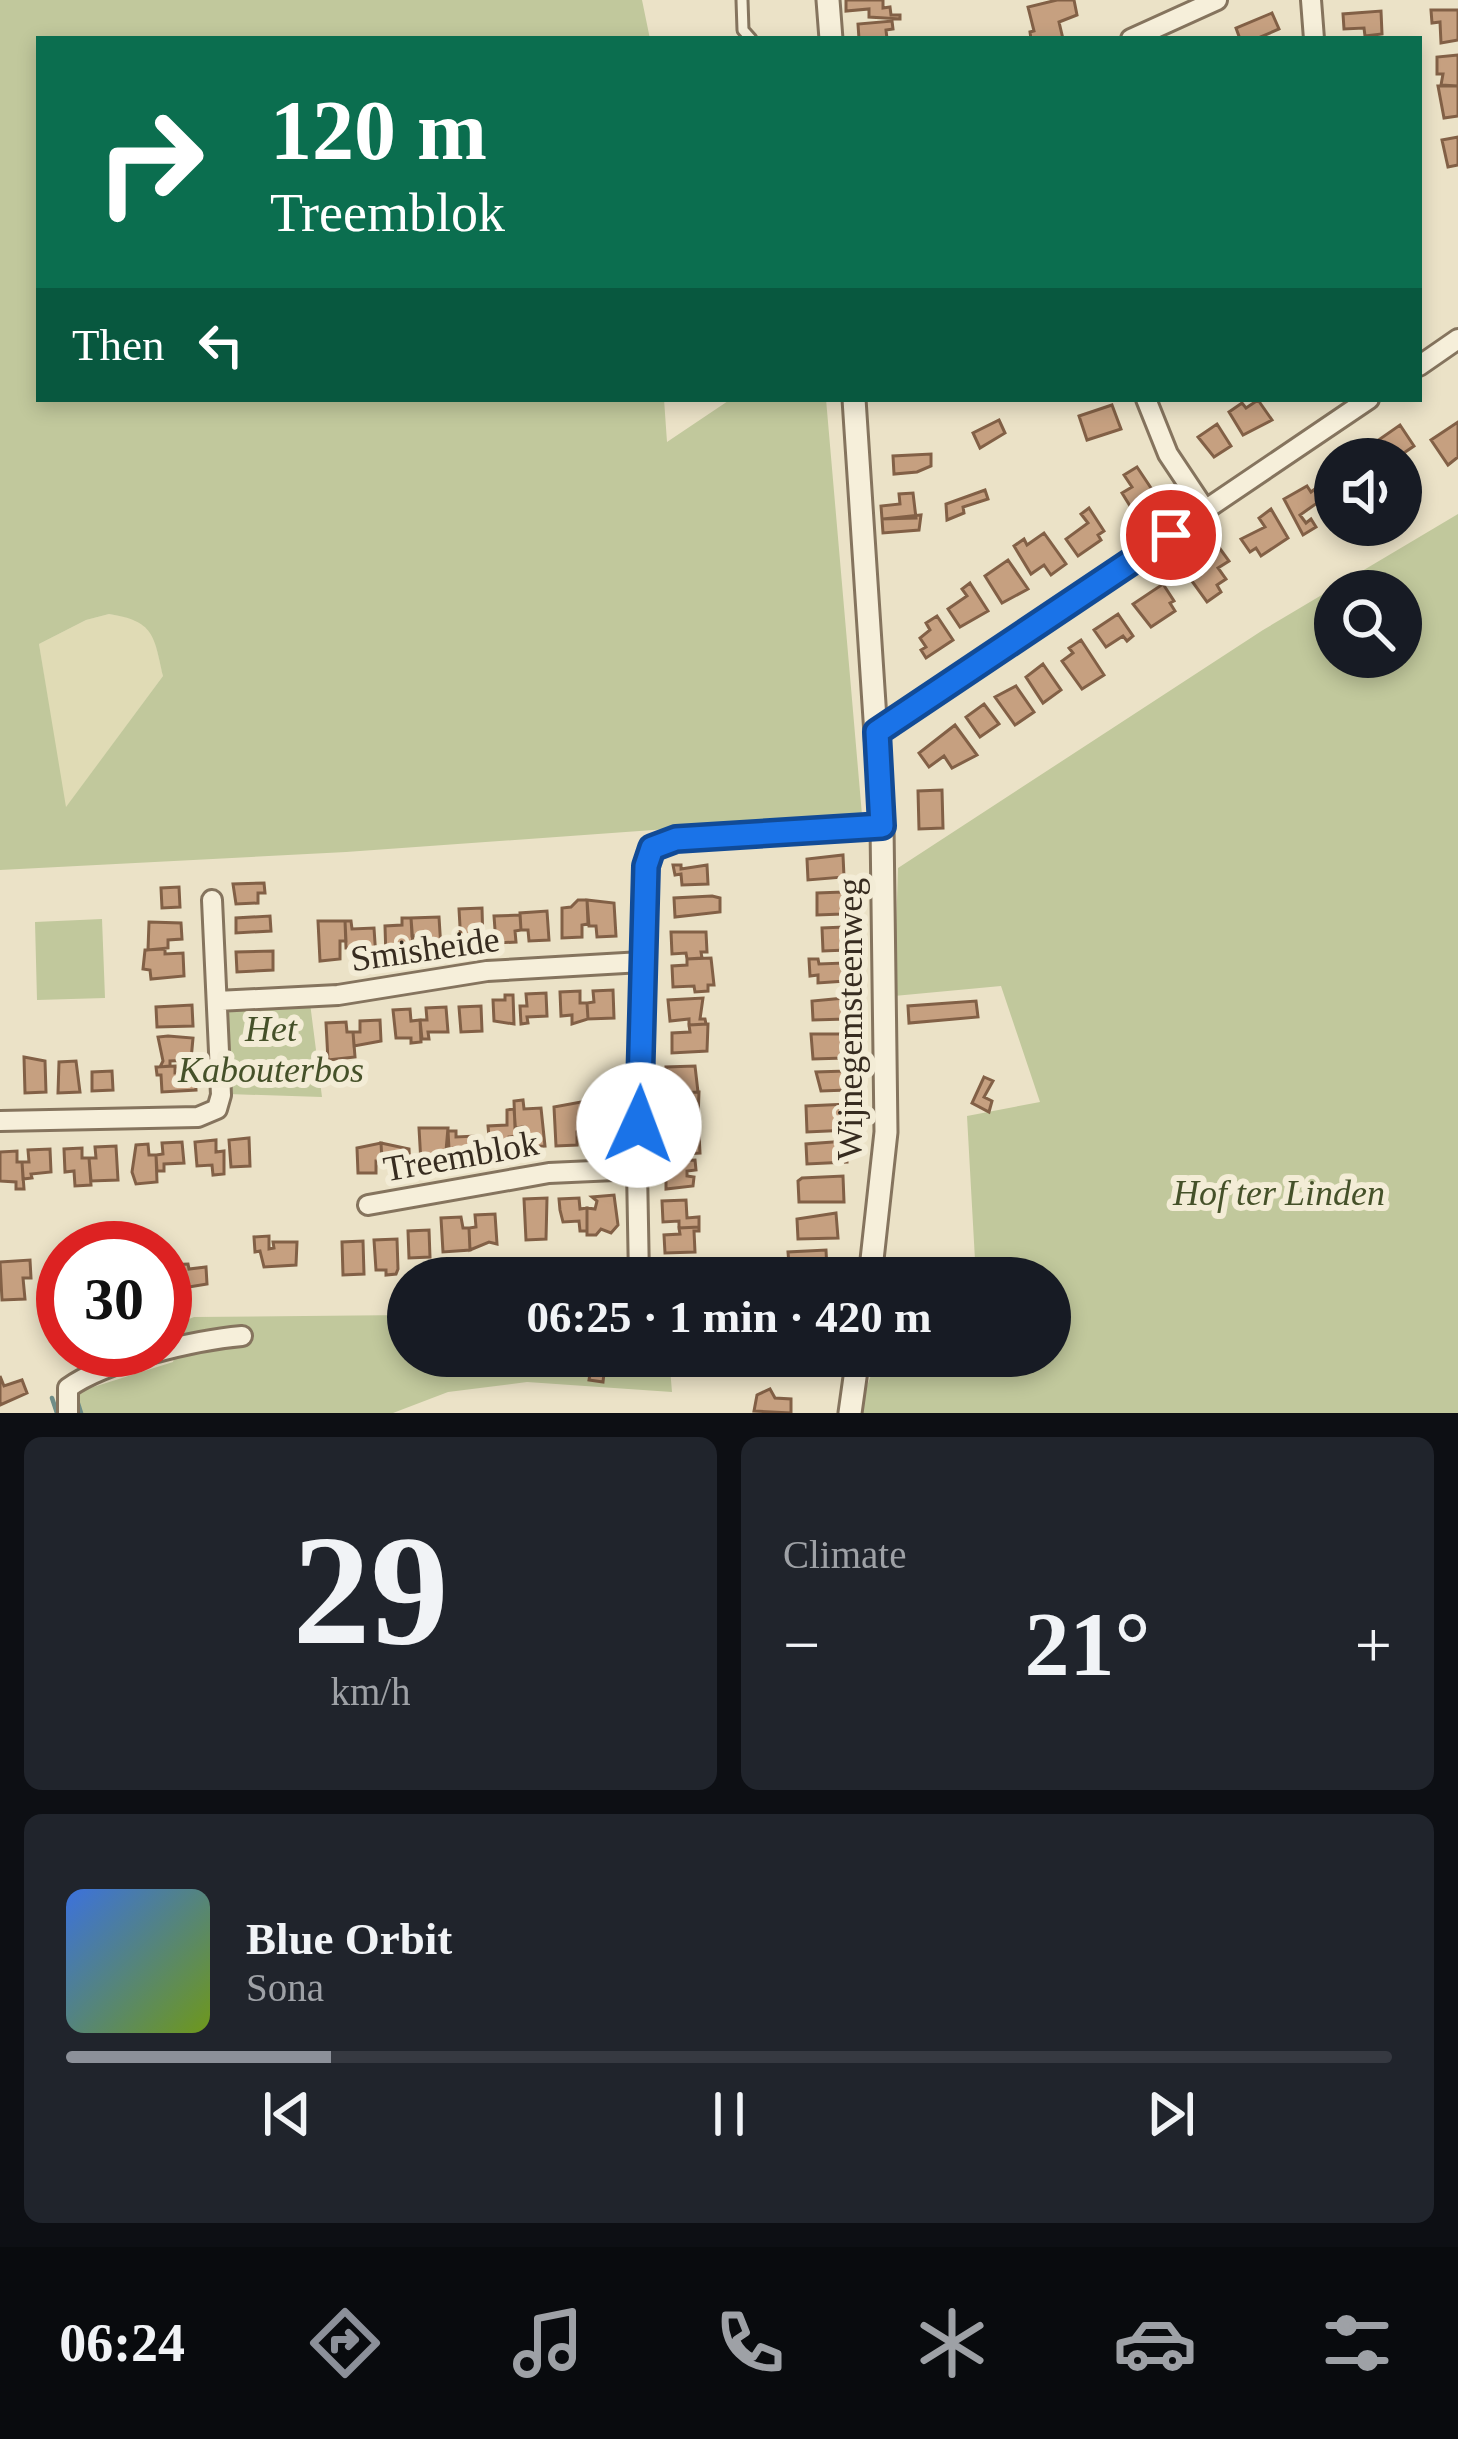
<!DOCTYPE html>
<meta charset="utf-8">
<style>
body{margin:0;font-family:"Times New Roman",serif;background:#20242c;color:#f1f3f6;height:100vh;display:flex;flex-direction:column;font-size:45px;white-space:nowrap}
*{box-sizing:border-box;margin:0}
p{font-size:39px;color:#9ea1a6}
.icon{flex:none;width:66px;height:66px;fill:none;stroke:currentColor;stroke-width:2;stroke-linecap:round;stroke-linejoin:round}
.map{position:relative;height:1413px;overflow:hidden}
.panel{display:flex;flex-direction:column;gap:24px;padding:24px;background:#0d0f14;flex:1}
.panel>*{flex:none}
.guide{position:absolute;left:36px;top:36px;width:1386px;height:366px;border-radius:0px;box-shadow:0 6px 18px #0003;background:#0b6e4f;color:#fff;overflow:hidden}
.fabs{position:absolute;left:1314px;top:438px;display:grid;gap:24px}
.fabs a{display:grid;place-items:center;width:108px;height:108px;border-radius:50%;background:#171b24;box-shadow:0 6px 18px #0003;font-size:60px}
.speed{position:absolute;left:36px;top:1221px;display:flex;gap:24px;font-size:60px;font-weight:700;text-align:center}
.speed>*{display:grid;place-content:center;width:156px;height:156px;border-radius:50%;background:#171b24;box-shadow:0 6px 18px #0003;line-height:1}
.speed .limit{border:18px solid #d22;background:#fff;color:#111}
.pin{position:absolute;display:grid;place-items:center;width:102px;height:102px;color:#fff;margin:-51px;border:6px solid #fff;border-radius:50%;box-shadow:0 3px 12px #0007}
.me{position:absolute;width:132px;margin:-66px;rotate:2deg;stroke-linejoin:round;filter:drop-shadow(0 0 9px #0008)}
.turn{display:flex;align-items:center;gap:42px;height:252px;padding:0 36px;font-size:54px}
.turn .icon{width:156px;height:156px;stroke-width:2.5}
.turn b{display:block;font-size:84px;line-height:102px}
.then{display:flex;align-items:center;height:114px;padding:0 36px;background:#0003;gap:24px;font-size:45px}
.big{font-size:90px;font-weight:700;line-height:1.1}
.panel .tile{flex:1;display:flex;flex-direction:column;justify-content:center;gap:18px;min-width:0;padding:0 42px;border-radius:18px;background:#20242c}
.panel .dial{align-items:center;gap:0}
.dial b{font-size:156px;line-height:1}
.song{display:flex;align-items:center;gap:36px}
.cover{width:144px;height:144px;border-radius:18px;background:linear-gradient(135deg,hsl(220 70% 55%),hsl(80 70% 35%))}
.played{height:12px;border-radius:6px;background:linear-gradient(90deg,#8c9099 20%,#363941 20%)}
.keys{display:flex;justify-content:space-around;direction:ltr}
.heat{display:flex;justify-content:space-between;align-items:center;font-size:66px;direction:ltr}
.panel .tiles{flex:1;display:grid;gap:24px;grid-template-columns:1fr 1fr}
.tile:last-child{grid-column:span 2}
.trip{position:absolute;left:387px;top:1257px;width:684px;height:120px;border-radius:60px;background:#171b24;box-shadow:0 6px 18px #0003;font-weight:700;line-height:120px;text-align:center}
.dock{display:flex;height:192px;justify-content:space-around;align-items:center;background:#090b0e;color:#9ea1a6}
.dock .icon{width:84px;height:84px}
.dock .active{color:#8c9099}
.dock b{font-size:54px;color:#f1f3f6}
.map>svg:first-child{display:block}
</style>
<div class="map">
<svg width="1458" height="1413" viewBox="0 0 1458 1413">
<rect width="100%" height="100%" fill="#ebe2c7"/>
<path fill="#e0dbb5" d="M109,614L137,619L154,636L163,676L65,809L39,644L86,620Z"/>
<path fill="#c1c89c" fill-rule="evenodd" d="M0,0H642L650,39H39V399H664L667,442L731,399H826L862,815L346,852L0,870ZM109,614C154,621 154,635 163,676L66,807L39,644L86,620Z
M1458,514V1413H857L877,1359L886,1356H1050V1278H976L967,1116L1040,1102L1001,986L894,996L898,868L1263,630ZM1335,591H1401V657H1335Z
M102,919L105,998L37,1000L35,922Z
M310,1003L322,1097L228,1094L223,1015L233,1007Z
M408,1315V1356H669L672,1392L527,1382L448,1392L393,1413H79L71,1394L173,1362L184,1321L194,1317Z"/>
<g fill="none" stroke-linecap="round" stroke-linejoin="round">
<path stroke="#6f8d87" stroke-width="4.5" d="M75,1394L81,1413
M52,1398L57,1413"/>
</g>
<path fill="#c6a080" stroke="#826046" stroke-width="3" d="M846,0H883V8L890,7L891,15H900V19L869,17V9L846,11Z
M1057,0H1074L1077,15L1059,22L1063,39H1031L1030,32L1034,31L1028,7Z
M1431,10H1458V40L1441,43L1440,22L1432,23Z
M1381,11L1382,34L1365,36L1364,28L1344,29L1343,14Z
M1272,13L1279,29L1256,39H1240L1236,28Z
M892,21L893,29L886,30L887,39H859L858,24Z
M1458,55V86L1441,85L1443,74H1437V57Z
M1438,86H1458V116L1444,118Z
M1458,137V165L1448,167L1442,140Z
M1258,400L1272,420L1243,435L1229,412L1242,403L1246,408Z
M1112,405L1121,429L1087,440L1079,416Z
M999,420L1005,433L980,448L973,433Z
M1458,422V457L1448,465L1431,440Z
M1217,424L1231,446L1214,457L1198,437Z
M1400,425L1414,446L1395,459H1375L1367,448Z
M931,454V466L917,472L894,474L893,456Z
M1137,467L1159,500L1135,514L1122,493L1132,487L1124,475Z
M1307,486L1311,492L1319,486L1329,502L1324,508L1317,503L1300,515L1306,523L1311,519L1316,527L1303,535L1284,499Z
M985,490L988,499L963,507L964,513L947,520L946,504Z
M913,493L916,518L882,519L881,506L900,504L899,494Z
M1089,508L1104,531L1098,535L1101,540L1078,556L1066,539L1088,523L1081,514Z
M1271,509L1288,538L1261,556L1256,548L1250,552L1241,539L1265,527L1259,518Z
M921,515L919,530L883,533L882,519Z
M1044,533L1066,564L1051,575L1044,565L1031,574L1014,546L1024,539L1027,545Z
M1218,546L1229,561L1218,568L1226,579L1217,585L1221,592L1207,602L1186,573L1211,557L1208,553Z
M1008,560L1028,589L1002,603L985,576Z
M970,583L988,611L960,627L948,609L967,596L962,589Z
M1163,584L1174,601L1170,603L1175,611L1151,627L1133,604Z
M1118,614L1133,636L1127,641L1123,636L1106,647L1094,630Z
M937,616L953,640L926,658L921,650L926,647L920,638L930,630L926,623Z
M1081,640L1104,675L1082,689L1062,661L1073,653L1069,648Z
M1043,664L1061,690L1043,703L1026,677Z
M1016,686L1034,712L1015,725L995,697Z
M984,704L999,724L980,737L966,717Z
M955,725L977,755L952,768L944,756L929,767L919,753Z
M942,790L943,828L919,829L918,791Z
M843,855L844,877L808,880L807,859Z
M673,865H681V869L707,865L708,884L682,885L681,874L675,875Z
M264,883L265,893H258V903L236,904L233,884Z
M179,887L180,907L162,908L161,888Z
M843,892L842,914L817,915V893Z
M712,896L720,898V912L675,917L674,898Z
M578,900H587L588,924L582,925V937L562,938V908L571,907Z
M587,900L614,903L616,936L597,937L596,926H589Z
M482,908L483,943L461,944L459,909Z
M547,911L549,940L529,941L528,930H521L520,913Z
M520,915L521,930L515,931L516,942L496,943L494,916Z
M270,916L271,931L236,933V918Z
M439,917L441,949L420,950L419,936H412L411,918Z
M402,918H411L413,944L406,945L407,956L386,958L385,926L402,925Z
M318,921H345L346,941H340V959L320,961Z
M345,921H351L352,929L374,928L376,958L353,959L352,948H346Z
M149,922L181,923L182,939L168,940V948L148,950Z
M844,927L846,950L823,951L822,928Z
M671,932H706L707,952H701L702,958L687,959L686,953L672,954Z
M165,949V954L183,953L184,976L151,979L150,970L143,969L145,950Z
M273,951V970L237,972L236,952Z
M711,958L714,985H708V991L695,992L694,986L673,987L672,966L687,965V959Z
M809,959H818L819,964L844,963L845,981L818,983V975L810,976Z
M613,990L614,1018L588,1019L587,1003L594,1002L593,991Z
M580,991V1003H587L588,1019L572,1024V1015L561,1016L560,992Z
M546,993L547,1016L527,1017L528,1023L521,1024L520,1006H527L526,994Z
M505,995H513L514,1024L494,1021L493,1000H505Z
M703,998L700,1019H705L706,1024L689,1025V1019L670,1021L668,1000Z
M845,998L846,1019L813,1020L812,1001Z
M976,1001L978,1017L909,1023L908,1006Z
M192,1005L193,1026L157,1027L156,1007Z
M481,1006L482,1031L461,1032L459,1007Z
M446,1007L448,1032H428L429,1039H422L420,1020H427L426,1008Z
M410,1009L411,1021L420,1020L421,1042L411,1043V1038H396L393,1010Z
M380,1020L381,1041L354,1046L353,1032H360V1021Z
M346,1022L347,1032H353L355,1057L328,1060L326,1023Z
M708,1024L707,1051L672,1053V1033L690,1032L689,1025Z
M811,1034H846L844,1058L813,1059Z
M168,1036L193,1038L191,1060L170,1061V1066L160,1067L163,1061L158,1037Z
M24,1057L45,1061L46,1092L25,1093Z
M76,1061L80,1092L58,1093L59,1062Z
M175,1066V1073L195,1072L196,1090L162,1092L161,1075H157L156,1067Z
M695,1066L698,1092L680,1093L679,1085L667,1086L666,1067Z
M112,1071L113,1090L92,1091V1072Z
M846,1071L847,1090L821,1091L816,1072Z
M984,1077L993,1081L984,1097L992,1101L989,1112L972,1103Z
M699,1092L698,1119L669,1121L668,1101L680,1100V1093Z
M523,1100L524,1109L541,1108L545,1146L524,1147L523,1127L515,1128L514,1101Z
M581,1102L582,1132H577V1145L556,1146L554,1107Z
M608,1104L610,1142L590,1143L588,1105Z
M848,1104L849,1130L807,1132L806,1106Z
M514,1109L516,1136L509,1137L510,1148L490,1149L488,1126L507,1125V1110Z
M419,1128H448L445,1162L421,1163Z
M448,1131H456V1137L476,1136L477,1159L456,1160L455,1148L449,1149Z
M699,1133L700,1153L680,1154L677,1161L678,1147L664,1148V1135Z
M249,1138L250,1166L231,1167L229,1140Z
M216,1140V1152L224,1151V1174L213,1175L212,1165L197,1166L195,1142Z
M846,1141L847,1162L807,1164L806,1144Z
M182,1142L184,1163L164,1164V1171H157L156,1155L163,1154L162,1143Z
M381,1143L409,1149L410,1172L390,1173L389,1161H382Z
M381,1143L382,1161H376V1173H358L357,1148Z
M148,1144L149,1155H156L157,1182L136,1184L132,1172L136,1145Z
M116,1146L118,1180L91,1181L89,1158H96L95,1147Z
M82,1148V1158H89L91,1185L75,1186L74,1171L65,1172L64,1149Z
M50,1149L51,1172L31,1174L32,1178L23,1179L22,1162H29L28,1150Z
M17,1151V1162H22L24,1189H16V1182L0,1181V1152Z
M695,1160L696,1170L687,1171V1176L694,1177L693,1186L666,1189V1167L677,1166V1161Z
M843,1176L844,1202H799L798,1181L802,1178Z
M614,1195L618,1225L611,1233L601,1229L596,1235H587V1208L595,1209L597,1201L592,1197Z
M547,1198L546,1239L526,1240L524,1199Z
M579,1198L580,1209L587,1208V1231H580L579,1221L563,1222L560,1210L559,1199Z
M686,1200L687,1218L699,1217V1227L679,1228V1221L663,1222L662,1201Z
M836,1213L838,1238L798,1239L797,1219Z
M495,1214L497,1244L489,1242L470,1250L469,1228L476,1227L475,1215Z
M461,1217L463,1228H469L470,1250L443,1252L441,1218Z
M699,1227V1231H694L695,1252L665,1253L664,1235L680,1234L679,1228Z
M429,1230L430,1257L409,1258L408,1231Z
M269,1236V1249L274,1248L273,1242H297L296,1265L264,1267L260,1251L255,1252L254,1237Z
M397,1239L398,1269L396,1274L386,1275V1270H376L374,1240Z
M363,1241L364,1274L343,1275L342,1242Z
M826,1250L827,1270H815V1276L790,1277L788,1252Z
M30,1260L31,1278H23L25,1299L2,1300L0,1262Z
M188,1264L189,1269L206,1267L207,1284L165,1291V1265Z
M573,1356H623L621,1366L605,1364L603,1382L589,1380L592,1362L573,1360Z
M0,1376L4,1386L22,1380L27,1393L0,1405Z
M770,1389L775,1398L791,1399V1413L754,1411L757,1395Z"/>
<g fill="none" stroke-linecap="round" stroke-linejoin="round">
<defs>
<path id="service" d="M742,0L743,30L751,39"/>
<path id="minor" d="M1311,0L1314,39
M1131,39L1217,0
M1419,366L1458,339
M1146,399L1168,454L1206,511
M877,732L1369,399
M217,1001L338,995L487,971L642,962
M0,1121L198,1117L217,1109L221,1095L212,900
M368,1205L549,1173L637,1169
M639,1278L637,1169L647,856L657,844L676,839L882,826
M68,1413V1388C105,1361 196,1340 242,1336"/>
<path id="tertiary" d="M828,0L831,39
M854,399L882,826L886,1132L870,1278
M850,1413L858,1356"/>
</defs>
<use href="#service" stroke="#85745e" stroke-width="15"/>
<use href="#minor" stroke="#85745e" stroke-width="24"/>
<use href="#tertiary" stroke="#85745e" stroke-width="27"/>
<use href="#service" stroke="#f6efda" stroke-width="9"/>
<use href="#minor" stroke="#f6efda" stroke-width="18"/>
<use href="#tertiary" stroke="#f6efda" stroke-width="21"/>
</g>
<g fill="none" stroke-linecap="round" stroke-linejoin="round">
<defs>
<path id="route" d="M639,1125L646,866L652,848L676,839L882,826L877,732L1171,535"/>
</defs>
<use href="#route" stroke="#114b97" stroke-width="30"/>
<use href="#route" stroke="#1a73e8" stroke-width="21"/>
</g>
<g text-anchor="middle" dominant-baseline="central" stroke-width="12" stroke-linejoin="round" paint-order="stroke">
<g font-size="36" fill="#372c20" stroke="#f3ecd6">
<text transform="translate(425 949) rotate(-8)">Smisheide</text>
<text transform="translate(850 1019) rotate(-90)">Wijnegemsteenweg</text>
<text transform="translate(461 1156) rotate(-10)">Treemblok</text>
</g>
<g font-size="36" font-style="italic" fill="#455129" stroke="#f3ecd6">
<text x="271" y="1029">Het<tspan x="271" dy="41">Kabouterbos</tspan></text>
<text x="1279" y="1193">Hof ter Linden</text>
</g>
</g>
</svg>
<div class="fabs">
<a><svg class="icon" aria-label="sound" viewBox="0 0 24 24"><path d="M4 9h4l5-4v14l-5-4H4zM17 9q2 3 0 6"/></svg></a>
<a><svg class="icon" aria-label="search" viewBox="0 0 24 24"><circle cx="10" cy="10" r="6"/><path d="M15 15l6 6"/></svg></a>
</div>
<div class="speed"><div class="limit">30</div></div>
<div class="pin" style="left:1171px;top:535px;background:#d93025"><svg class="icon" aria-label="arrive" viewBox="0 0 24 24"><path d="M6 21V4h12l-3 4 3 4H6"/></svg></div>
<svg class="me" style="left:639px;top:1125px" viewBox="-20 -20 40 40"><circle r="19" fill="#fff"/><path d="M0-13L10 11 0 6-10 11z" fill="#1a73e8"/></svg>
<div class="trip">06:25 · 1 min · 420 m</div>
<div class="guide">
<div class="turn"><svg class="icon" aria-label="right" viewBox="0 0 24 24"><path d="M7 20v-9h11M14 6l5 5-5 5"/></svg><div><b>120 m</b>Treemblok</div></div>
<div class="then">Then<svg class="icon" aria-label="left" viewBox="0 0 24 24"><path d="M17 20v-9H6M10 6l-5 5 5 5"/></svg></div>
</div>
</div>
<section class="panel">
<div class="tiles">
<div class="tile dial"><b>29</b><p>km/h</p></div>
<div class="tile"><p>Climate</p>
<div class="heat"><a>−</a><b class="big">21°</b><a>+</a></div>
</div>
<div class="tile">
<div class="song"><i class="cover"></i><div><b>Blue Orbit</b><p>Sona</p></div></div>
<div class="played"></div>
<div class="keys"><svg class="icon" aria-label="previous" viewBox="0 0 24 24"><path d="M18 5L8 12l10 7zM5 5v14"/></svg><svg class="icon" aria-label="pause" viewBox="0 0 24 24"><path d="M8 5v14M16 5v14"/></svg><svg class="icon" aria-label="next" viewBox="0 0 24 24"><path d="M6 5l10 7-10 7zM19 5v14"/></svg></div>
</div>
</div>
</section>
<nav class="dock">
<b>06:24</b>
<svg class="icon active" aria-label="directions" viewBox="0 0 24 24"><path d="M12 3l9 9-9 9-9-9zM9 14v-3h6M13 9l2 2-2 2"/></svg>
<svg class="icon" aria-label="music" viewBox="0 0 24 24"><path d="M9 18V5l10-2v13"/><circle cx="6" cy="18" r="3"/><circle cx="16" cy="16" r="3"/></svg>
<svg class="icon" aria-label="phone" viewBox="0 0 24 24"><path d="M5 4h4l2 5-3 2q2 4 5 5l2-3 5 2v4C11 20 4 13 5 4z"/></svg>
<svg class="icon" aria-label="climate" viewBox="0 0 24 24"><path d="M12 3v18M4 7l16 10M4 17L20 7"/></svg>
<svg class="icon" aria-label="car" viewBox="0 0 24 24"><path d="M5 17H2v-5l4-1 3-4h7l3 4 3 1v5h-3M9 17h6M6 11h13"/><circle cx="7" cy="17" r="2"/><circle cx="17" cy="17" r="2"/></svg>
<svg class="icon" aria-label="filters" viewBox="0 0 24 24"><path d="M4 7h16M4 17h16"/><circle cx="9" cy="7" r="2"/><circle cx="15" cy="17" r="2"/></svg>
</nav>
